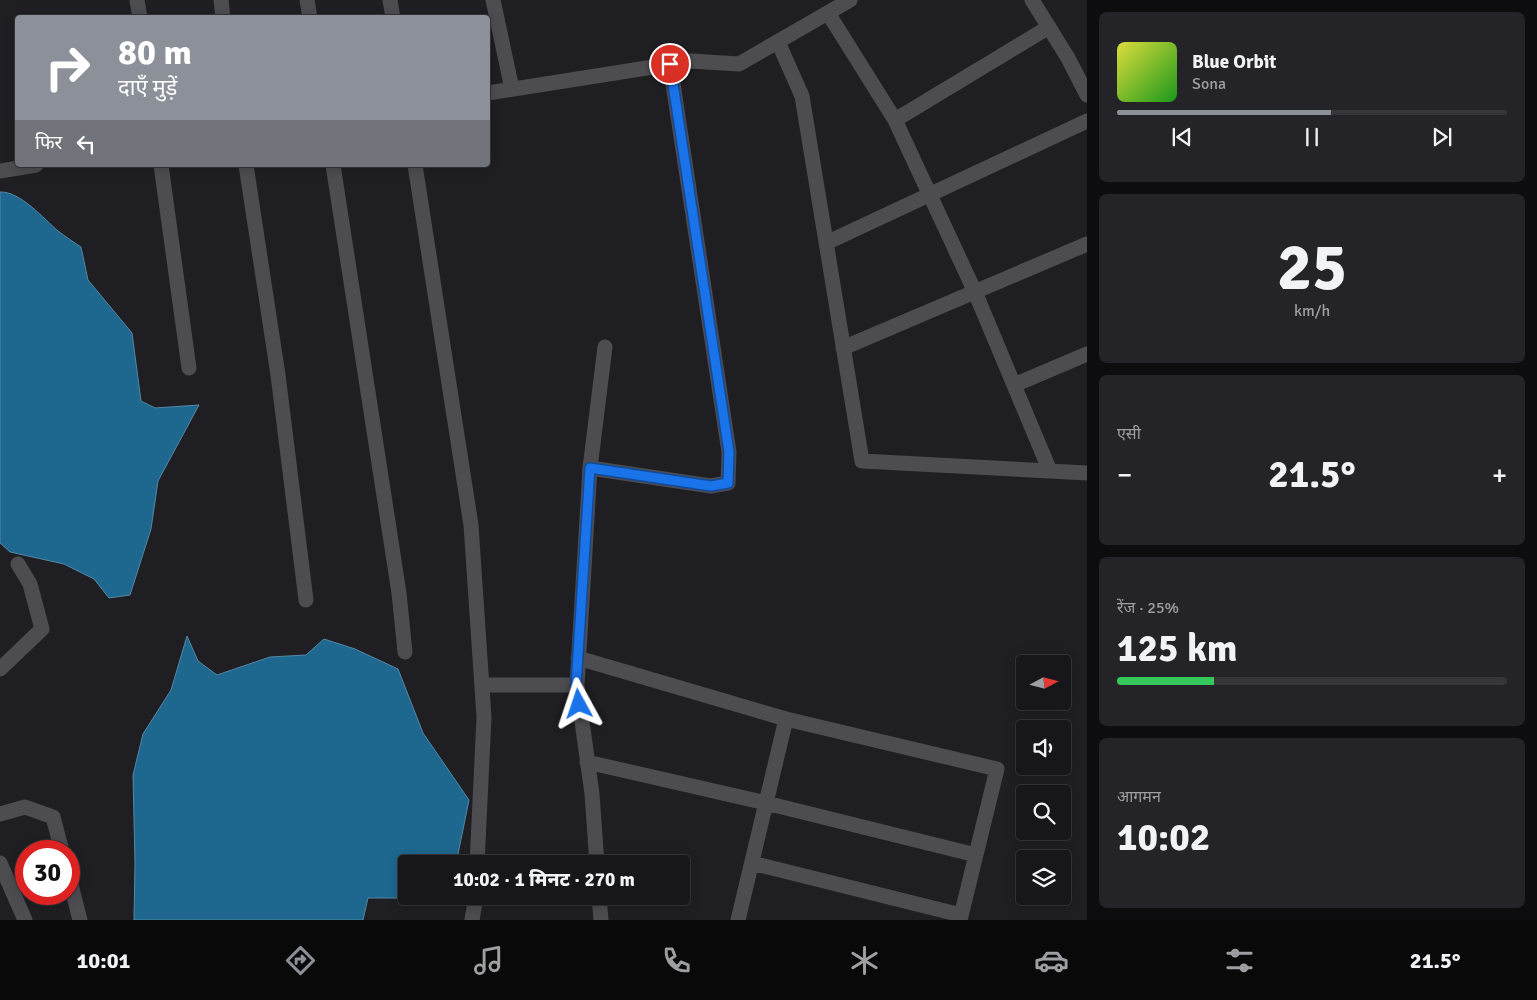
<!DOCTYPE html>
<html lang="hi">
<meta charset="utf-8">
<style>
body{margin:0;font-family:Signika,"Noto Sans Devanagari",sans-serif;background:#242327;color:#f1f3f6;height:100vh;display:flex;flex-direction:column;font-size:19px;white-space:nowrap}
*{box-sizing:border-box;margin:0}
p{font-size:16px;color:#9e9fa2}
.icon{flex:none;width:28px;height:28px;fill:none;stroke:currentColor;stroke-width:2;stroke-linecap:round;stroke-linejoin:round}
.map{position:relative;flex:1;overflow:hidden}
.sheet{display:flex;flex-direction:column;gap:12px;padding:12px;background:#0d0c0e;width:450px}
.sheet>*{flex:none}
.hud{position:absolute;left:15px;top:15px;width:475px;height:152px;border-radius:5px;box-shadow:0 2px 12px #0003,0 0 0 1px #363539;background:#8c9099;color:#fff;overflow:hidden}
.needle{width:32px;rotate:83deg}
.controls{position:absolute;left:1016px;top:655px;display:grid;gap:10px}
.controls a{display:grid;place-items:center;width:55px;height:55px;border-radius:5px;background:#17161a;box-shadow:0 2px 12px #0003,0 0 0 1px #363539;font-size:25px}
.speed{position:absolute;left:15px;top:840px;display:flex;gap:10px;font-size:25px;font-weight:700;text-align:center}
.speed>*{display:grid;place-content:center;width:65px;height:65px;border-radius:50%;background:#17161a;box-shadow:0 2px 12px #0003,0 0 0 1px #363539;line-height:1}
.speed .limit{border:8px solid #d22;background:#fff;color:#111}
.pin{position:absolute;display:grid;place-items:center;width:42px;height:42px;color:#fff;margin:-21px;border:2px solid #fff;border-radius:50%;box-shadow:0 1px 5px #0007}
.me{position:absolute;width:55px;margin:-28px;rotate:355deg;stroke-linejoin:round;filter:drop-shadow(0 0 4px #0008)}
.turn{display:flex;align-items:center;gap:18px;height:105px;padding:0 20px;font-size:22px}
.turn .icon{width:65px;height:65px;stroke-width:2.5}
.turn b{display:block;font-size:35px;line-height:42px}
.then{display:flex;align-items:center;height:48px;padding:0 20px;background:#0003;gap:10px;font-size:19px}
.big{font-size:38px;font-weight:800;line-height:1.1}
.sheet .tile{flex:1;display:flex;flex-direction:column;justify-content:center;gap:8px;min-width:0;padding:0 18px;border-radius:8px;background:#242327}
.sheet .dial{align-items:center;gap:0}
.dial b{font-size:65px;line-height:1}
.song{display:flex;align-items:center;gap:15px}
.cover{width:60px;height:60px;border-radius:8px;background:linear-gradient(135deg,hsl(60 70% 55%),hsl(120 70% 35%))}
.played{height:5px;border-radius:2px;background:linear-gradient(90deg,#8c9099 55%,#363539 55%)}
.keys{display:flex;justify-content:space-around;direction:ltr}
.heat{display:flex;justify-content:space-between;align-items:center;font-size:28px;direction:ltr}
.charge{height:8px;border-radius:4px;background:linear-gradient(90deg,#34c759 25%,#363539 0)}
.trip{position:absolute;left:398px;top:855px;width:292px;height:50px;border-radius:5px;background:#17161a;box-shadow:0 2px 12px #0003,0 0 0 1px #363539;font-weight:800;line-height:50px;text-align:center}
.tabs{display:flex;height:80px;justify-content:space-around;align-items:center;background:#09090a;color:#9e9fa2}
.tabs .icon{width:35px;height:35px}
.tabs .current{color:#8c9099}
.tabs b{font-size:22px;color:#f1f3f6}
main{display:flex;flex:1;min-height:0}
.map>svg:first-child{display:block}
</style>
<main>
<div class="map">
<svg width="1087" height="920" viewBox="0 0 1087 920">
<rect width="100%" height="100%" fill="#1f1e22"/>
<path fill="#1e678f" stroke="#5588a5" d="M0,192C20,191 44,219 58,231C65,236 73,242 81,247L88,280L132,333L141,401L155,408L199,405L158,481L151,529L130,595L109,598L94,579L64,564L10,552L0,543Z
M187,636L198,661L217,675L270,657L306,655L324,639L355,649L398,669L423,733L469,800L456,864H406V896H449L441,898H368L363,920H134L135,863L133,775L143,734L171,690Z"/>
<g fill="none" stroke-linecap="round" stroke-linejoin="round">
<path stroke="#4d4c51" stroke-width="15" d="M137,0L140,18
M221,0L223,18
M307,0L310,18
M390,0L393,18
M493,0L512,89
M1032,0L1068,58L1087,95
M828,13L895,120L975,292L1050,471
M778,42L802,96L862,461L1087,473
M488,93L691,61L739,64L850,0
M895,120L1049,27
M161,165L189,368
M246,165L278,375L306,600
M333,165L399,593L405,652
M415,165L471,525L484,717L477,864
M0,171L36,165
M826,243L1087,121
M843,348L1087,244
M1014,385L1087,354
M590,468L711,486L728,483L729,452L670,64
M578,658L786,719L997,769L960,920
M0,669L42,629L30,584L18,564
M482,685H577
M587,762L766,803L976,855
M0,814L25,807L53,817L62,851
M0,863L25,920
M752,863L961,915
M597,864L592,794L577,685L590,468L605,347
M69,877L80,920
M599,896L601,920
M472,920L476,896
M738,920L786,719"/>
</g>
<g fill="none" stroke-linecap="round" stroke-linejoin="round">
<defs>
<path id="route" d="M579,704L576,685L590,468L711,486L728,483L729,452L670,64"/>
</defs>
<use href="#route" stroke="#114b97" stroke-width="12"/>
<use href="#route" stroke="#1a73e8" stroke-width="9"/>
</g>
</svg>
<div class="controls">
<a><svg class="needle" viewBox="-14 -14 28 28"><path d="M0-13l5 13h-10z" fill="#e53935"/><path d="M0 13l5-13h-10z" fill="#9e9fa2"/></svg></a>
<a><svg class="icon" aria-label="sound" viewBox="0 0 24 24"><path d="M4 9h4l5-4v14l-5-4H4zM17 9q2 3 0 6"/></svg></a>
<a><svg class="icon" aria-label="search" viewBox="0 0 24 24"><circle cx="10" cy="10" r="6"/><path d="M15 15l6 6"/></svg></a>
<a><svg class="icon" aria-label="layers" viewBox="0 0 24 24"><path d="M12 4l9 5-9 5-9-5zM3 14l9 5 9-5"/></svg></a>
</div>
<div class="speed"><div class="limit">30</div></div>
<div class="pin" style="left:670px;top:64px;background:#d93025"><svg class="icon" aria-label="arrive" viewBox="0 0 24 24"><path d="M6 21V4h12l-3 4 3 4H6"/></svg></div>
<svg class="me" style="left:579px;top:704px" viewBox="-20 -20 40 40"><path d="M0-17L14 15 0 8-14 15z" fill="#1a73e8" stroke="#fff" stroke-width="4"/></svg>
<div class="trip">10:02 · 1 मिनट · 270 m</div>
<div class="hud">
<div class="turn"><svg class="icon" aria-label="right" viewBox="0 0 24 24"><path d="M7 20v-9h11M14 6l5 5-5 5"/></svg><div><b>80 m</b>दाएँ मुड़ें</div></div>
<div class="then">फिर<svg class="icon" aria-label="left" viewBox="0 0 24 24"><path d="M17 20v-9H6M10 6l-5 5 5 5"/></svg></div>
</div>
</div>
<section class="sheet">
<div class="tile">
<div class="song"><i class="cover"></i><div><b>Blue Orbit</b><p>Sona</p></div></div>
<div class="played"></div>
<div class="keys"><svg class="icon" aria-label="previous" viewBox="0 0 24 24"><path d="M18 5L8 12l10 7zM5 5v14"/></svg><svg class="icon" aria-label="pause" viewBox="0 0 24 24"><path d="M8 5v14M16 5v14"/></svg><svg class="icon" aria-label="next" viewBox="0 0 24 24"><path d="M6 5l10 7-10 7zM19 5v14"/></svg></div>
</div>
<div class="tile dial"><b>25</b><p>km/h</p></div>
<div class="tile"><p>एसी</p>
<div class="heat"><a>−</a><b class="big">21.5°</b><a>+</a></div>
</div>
<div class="tile"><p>रेंज · 25%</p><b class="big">125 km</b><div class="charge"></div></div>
<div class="tile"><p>आगमन</p><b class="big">10:02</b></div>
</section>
</main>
<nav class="tabs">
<b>10:01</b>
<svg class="icon current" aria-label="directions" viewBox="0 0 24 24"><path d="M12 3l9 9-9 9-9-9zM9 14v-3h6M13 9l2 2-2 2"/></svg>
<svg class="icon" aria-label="music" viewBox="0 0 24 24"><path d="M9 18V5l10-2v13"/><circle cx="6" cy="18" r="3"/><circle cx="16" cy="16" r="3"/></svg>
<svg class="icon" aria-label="phone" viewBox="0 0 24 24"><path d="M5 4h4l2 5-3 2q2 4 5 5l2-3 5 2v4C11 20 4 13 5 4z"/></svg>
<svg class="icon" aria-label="climate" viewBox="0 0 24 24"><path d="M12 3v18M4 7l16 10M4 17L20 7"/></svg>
<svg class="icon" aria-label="car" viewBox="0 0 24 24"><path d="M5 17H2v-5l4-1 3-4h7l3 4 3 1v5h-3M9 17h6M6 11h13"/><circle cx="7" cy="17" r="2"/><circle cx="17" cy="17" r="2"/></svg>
<svg class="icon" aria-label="filters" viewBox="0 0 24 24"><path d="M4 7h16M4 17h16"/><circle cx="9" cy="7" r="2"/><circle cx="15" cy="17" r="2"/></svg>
<b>21.5°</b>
</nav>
